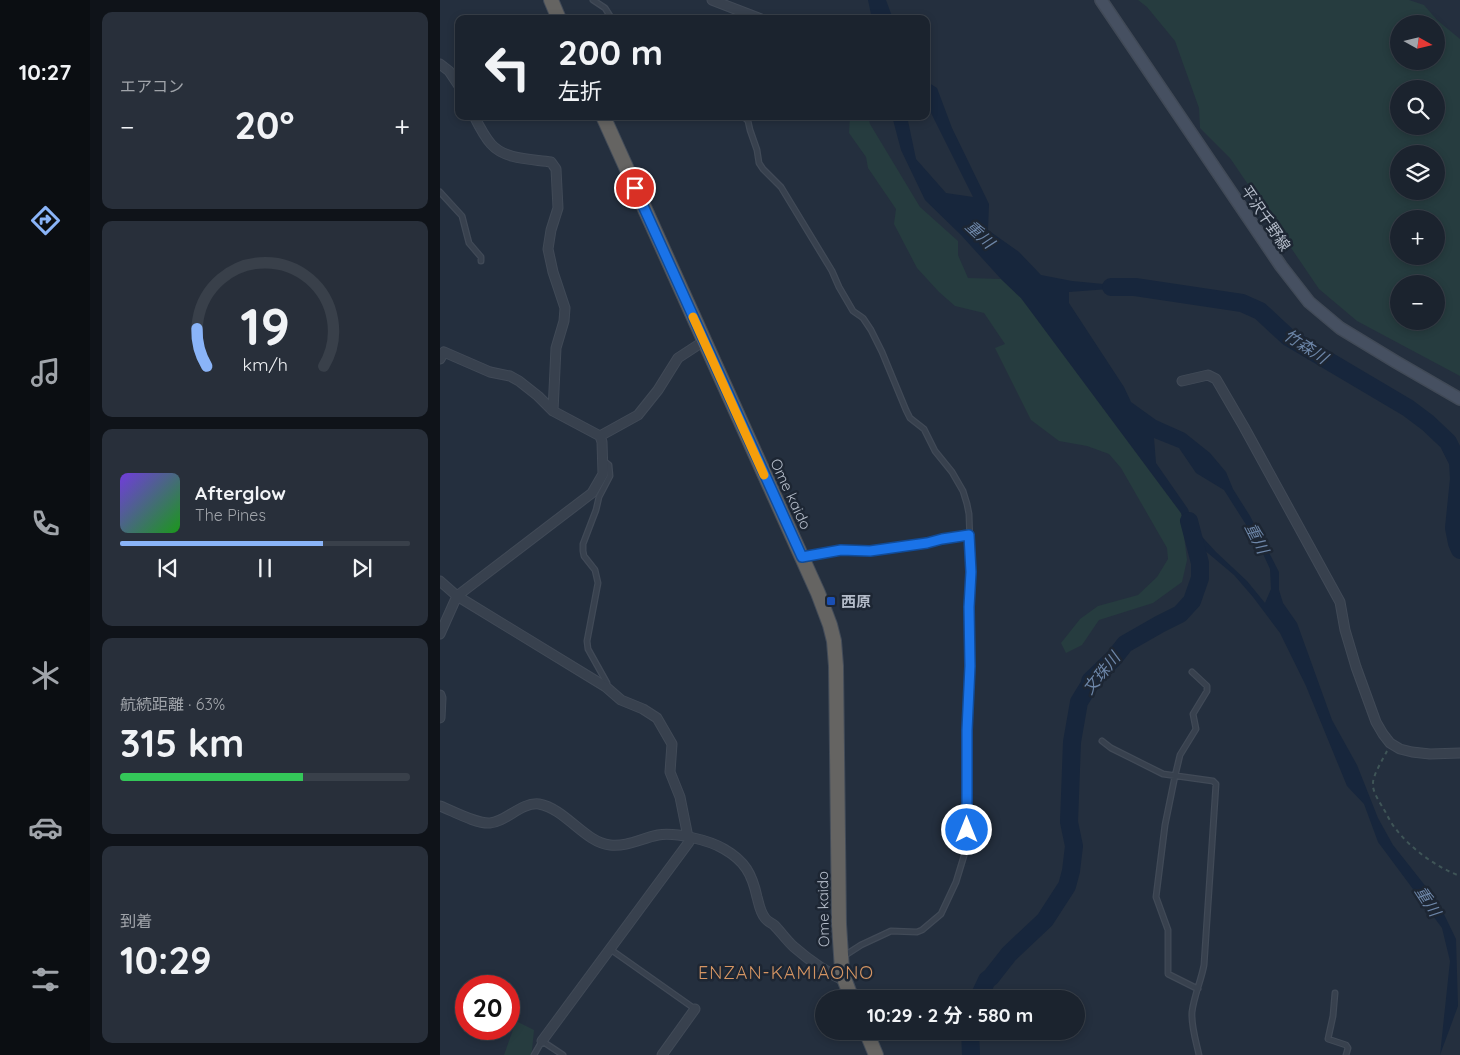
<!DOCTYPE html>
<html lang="ja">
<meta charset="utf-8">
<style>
body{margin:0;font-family:Quicksand,"Noto Sans JP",sans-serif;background:#282f3a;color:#f1f3f6;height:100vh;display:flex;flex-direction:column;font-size:19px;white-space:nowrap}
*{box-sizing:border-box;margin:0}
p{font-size:16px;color:#a0a4aa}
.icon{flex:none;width:28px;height:28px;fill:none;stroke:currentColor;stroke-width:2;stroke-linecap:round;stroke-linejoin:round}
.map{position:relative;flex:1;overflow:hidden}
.sheet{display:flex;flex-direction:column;gap:12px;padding:12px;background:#0f1319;width:350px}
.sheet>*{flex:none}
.top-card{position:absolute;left:15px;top:15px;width:475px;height:105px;border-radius:10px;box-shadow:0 2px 8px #0003,0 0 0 1px #39404a;background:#1b232e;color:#f1f3f6;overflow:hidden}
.needle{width:32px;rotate:98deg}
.tools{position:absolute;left:950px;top:15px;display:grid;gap:10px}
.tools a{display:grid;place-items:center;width:55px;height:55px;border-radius:50%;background:#1b232e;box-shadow:0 2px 8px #0003,0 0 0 1px #39404a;font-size:25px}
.speed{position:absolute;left:15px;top:975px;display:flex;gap:10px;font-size:25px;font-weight:700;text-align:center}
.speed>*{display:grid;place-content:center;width:65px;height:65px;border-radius:50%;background:#1b232e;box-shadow:0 2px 8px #0003,0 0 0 1px #39404a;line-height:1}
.speed .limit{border:8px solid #d22;background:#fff;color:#111}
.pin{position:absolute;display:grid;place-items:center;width:42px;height:42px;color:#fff;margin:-21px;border:2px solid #fff;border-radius:50%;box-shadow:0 1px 5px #0007}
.me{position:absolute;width:55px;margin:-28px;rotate:0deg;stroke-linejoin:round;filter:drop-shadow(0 0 4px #0008)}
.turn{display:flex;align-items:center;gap:18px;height:105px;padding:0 20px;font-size:22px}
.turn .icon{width:65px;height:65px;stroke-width:2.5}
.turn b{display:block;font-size:35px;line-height:42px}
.big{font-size:38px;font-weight:700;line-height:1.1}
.sheet .widget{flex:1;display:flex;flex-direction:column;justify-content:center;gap:8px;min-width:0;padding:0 18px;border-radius:10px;background:#282f3a}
.sheet .dial{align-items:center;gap:0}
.dial svg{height:130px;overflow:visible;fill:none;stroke:#39404a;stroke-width:7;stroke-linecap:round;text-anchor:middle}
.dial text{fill:#f1f3f6;stroke:none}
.song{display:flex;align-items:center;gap:15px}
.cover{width:60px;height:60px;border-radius:8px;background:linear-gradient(135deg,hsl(260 70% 55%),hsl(120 70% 35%))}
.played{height:5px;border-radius:2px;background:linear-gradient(90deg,#8ab4f8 70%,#39404a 70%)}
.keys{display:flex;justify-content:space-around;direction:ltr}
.heat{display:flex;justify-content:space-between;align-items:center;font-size:28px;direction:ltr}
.charge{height:8px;border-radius:4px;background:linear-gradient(90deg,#34c759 63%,#39404a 0)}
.trip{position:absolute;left:375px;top:990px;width:270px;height:50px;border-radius:25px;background:#1b232e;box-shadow:0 2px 8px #0003,0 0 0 1px #39404a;font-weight:700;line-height:50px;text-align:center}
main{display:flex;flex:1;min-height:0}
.menu{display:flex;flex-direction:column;width:90px;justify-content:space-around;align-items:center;background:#0b0e12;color:#a0a4aa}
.menu .icon{width:35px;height:35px}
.menu .selected{color:#8ab4f8}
.menu b{font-size:22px;color:#f1f3f6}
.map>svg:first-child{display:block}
</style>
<main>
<nav class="menu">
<b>10:27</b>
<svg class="icon selected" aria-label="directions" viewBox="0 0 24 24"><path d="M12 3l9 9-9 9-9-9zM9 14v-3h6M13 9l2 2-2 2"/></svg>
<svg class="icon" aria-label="music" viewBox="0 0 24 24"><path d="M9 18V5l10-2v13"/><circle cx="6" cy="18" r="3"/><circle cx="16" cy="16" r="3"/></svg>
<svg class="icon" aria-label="phone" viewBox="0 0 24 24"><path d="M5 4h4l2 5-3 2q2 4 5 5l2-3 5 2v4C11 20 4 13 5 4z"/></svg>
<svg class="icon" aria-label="climate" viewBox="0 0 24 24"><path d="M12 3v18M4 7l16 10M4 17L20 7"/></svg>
<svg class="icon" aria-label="car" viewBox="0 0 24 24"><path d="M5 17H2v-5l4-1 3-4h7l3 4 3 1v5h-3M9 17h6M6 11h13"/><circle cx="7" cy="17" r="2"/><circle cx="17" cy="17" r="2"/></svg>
<svg class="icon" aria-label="filters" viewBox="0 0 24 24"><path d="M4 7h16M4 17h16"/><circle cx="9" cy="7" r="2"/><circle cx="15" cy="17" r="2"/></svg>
</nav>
<section class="sheet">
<div class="widget"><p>エアコン</p>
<div class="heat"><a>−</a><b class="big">20°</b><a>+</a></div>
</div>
<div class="widget dial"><svg viewBox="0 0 100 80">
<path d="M14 69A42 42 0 1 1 86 69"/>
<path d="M14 69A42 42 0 0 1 8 46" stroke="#8ab4f8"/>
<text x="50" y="56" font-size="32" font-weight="700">19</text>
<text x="50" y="72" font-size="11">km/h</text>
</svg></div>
<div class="widget">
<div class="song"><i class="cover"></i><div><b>Afterglow</b><p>The Pines</p></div></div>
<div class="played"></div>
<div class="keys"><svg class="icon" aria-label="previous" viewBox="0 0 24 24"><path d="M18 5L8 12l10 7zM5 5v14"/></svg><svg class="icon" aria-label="pause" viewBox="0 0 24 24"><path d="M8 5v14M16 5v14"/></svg><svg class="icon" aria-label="next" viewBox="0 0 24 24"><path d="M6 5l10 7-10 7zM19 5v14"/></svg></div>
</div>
<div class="widget"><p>航続距離 · 63%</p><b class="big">315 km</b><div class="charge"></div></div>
<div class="widget"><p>到着</p><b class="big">10:29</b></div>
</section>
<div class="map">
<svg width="1020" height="1055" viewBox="0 0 1020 1055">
<rect width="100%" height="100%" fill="#242f3e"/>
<path fill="#263c3f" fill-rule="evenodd" d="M698,0H969L984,5L997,20L1020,39V376L917,321L879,289L790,158L760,128L759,108L735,41L707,7ZM959,24H996V61H959ZM959,89H996V126H959ZM959,154H996V191H959ZM959,219H996V256H959ZM959,284H996V321H959Z
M410,116H428L430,124L480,207L518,241V255L528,278L561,279L581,298L741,513L747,560L742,582L713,603L659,620L642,645L626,653L621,643L640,619L658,606L698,595L717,577L728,559L727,548L681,468L669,454L647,446L619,441L591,420L555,348L565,344L544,313L515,306L499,292L477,268L454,224L456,209L428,168L426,157L409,133Z
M76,1021L94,1030L92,1050L91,1055H64Z"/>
<path fill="#17263c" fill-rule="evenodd" d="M428,0H446L453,19H432Z
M486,81L497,88L512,128L549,204L548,230L579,252L601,275L632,281L695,287L629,292V303L684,387L691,402L716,420L745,433L770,453L786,472L793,489L810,516L839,572V590L843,603L857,623L892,720L917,765L938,818L953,845L998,902L1016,939L1018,1006L1000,1055L1010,961L1002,928L938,842L924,804L907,786L866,686L840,633L813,597L794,575L750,538L741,513L581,298L561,279L521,235L485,200L461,150L452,116H467L476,159L506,193L533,197L489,109L486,106ZM714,438L739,448L756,473L784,490L819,545L830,569L831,589L825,603L807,581L776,552L754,528L748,509L716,463Z"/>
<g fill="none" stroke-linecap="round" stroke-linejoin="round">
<path stroke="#17263c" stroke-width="18" d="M671,287H695L802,303L820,311L848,337L968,408L988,423L1008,442L1018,462L1019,479L1014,528L1017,543L1020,550
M538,999L547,980L551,977L569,954L605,920L627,886L631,871L634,846L629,822L632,742L639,702L650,684V681L674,658L685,644L720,624L740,614L752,601L760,578V563L749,521
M530,1031L531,1055"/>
<defs>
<path id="service" d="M153,0L165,8L172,19
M303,116L308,121L310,130L317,150L319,163L323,169L341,187L392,271L399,287L413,311L423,318L431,330L442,352L466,410L470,418L484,429L495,451L512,472L523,491L527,504L529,514L531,572L529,607L530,666L527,730V846L516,882L501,914L482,930L477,932L451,931L421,945L404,956
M0,192L22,216L29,243L41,257V261
M164,461L169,465L170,476L159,497L156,510L143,544V551L144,556L155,570L158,583L147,641L148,649L167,683L166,687
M365,556L401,551H430L487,543L502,539L529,535
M752,672L767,686V691L753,714L756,729L740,755L735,776L725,825L716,897L728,930V974L758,989
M662,741L671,748L723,774L773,781L776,784L764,965C761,981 754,996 752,1012C751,1026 756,1041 759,1055
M170,949L255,1009
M895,993L893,1016L888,1039L906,1045L908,1048L906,1055
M94,1055L102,1041L123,1055"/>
<path id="minor" d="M272,0L321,19
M0,64L9,71L19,86
M34,116C39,126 44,136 51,144C65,160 92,159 111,162L116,169L118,208L111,230L108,249L113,272L125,308L124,321L116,348L113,411
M0,359L4,352L50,372L70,376L79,381L98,396L113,411L160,436L162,442L163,474L152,493L17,596L0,634
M742,381L768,375L776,379L804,427L900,602L905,630L916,667L936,722L943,734L950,743L960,749L972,752L990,754L1020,753
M160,436L198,415L218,390L238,358L264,341
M0,581L17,596L166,687L181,700L203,709L217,718L232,744L230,772L240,797L249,842L102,1041
M0,695L1,698L0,718
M0,806C13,811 36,824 50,823C66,822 81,802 99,804C126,809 144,842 170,845C187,847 202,838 218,835C235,832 269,840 284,849C305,861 312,874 317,897C319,904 320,912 325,918C327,921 331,923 334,925C341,932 347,941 354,947C370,961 386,972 405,981
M222,1055L255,1009"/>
<path id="secondary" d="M661,0L841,266L869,302L900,328L956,362L1020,399"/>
<path id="trunk" d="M111,0L119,19
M163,116L378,593L390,625L394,641L396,666L399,924L402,970L405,981L412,999
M426,1031L436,1055"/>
</defs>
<use href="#service" stroke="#414a57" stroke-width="7"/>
<use href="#minor" stroke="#414a57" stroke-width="11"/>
<use href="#secondary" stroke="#414a57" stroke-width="14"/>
<use href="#trunk" stroke="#434c59" stroke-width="16"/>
<path stroke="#3f5557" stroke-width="2" stroke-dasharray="4 4" stroke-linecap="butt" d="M947,751C943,759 933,775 933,783C932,791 939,801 943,808C947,814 950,822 955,828C971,849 996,867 1020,876"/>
<use href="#service" stroke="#38414e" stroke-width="4.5"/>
<use href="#minor" stroke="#38414e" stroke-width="9"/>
<use href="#secondary" stroke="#465061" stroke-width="11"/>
<use href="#trunk" stroke="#656462" stroke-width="14"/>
</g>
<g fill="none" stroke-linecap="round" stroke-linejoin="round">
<defs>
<path id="route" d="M195,188L362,557L401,550L430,551L487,543L502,539L529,535L531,572L529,607L530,666L527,730V830"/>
</defs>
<use href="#route" stroke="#114b97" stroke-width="12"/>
<use href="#route" stroke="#1a73e8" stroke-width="9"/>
<path stroke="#f59e0b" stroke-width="9" d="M253,317L324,475"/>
</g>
<rect fill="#1a4fb4" stroke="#1d2633" stroke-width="2" x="386" y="596" width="10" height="10" rx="2.5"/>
<g text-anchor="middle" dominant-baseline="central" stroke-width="5" stroke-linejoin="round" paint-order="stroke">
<g font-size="15" fill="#b4bcc9" stroke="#1d2633">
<text transform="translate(826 218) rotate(56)">平沢千野線</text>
<text transform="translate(351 494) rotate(65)">Ome kaido</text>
<text transform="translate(383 909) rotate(-91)">Ome kaido</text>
</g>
<g font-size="15" font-weight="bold" fill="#b4bcc9" stroke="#1d2633" text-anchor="start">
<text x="401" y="601">西原</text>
</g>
<g font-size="16" font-style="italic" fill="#6d86a8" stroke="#1d2633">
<text transform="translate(540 234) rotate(43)">重川</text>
<text transform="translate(866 346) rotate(33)">竹森川</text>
<text transform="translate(817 538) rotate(63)">重川</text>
<text transform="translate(661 673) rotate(-51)">文珠川</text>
<text transform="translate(988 901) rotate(57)">重川</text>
</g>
<g font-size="18" letter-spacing="1" fill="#d59563" stroke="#1d2633">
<text x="346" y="972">ENZAN-KAMIAONO</text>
</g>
</g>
</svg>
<div class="tools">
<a><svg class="needle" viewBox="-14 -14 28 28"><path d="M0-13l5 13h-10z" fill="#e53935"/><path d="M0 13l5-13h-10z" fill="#a0a4aa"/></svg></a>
<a><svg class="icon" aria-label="search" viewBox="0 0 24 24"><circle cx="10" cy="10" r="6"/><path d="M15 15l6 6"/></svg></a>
<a><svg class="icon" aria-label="layers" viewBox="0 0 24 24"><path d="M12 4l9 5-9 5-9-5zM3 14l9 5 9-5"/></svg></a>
<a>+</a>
<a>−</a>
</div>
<div class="speed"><div class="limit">20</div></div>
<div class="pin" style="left:195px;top:188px;background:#d93025"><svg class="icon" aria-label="arrive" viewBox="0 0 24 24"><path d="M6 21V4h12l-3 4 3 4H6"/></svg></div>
<svg class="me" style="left:527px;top:830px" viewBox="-20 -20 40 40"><circle r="17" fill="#1a73e8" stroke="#fff" stroke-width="3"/><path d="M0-11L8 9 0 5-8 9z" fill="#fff"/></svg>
<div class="trip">10:29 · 2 分 · 580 m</div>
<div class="top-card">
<div class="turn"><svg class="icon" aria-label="left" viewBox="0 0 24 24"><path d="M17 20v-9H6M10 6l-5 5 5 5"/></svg><div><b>200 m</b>左折</div></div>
</div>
</div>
</main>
